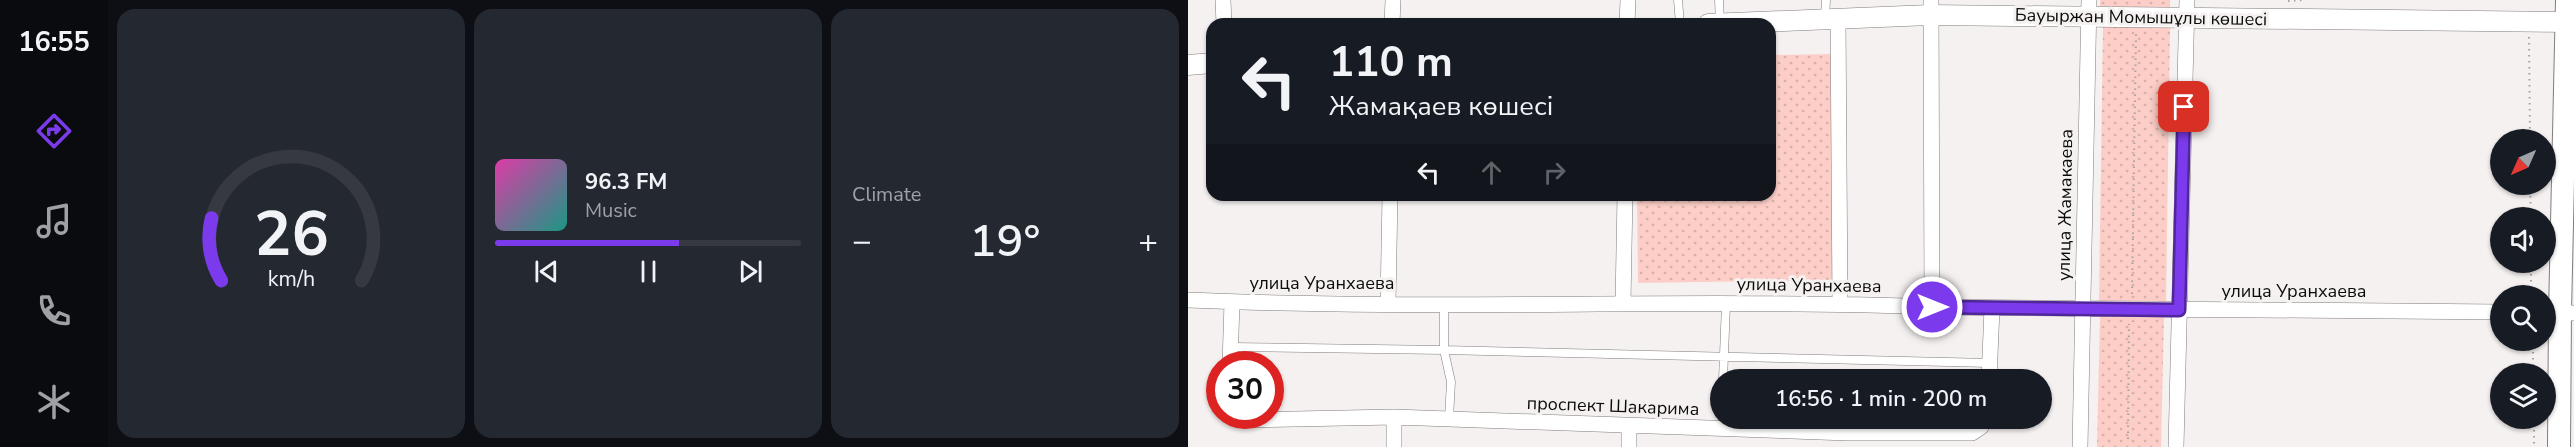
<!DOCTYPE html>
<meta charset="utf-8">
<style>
body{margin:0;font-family:"Nunito Sans",sans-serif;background:#242831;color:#f1f3f6;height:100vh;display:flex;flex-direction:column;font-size:22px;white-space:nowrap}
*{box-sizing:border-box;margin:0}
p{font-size:20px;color:#9ea1a6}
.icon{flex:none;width:33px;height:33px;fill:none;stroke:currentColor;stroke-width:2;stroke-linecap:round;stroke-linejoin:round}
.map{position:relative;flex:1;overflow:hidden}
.panel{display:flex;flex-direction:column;gap:9px;padding:9px;background:#0d0f14;width:1080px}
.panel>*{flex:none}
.banner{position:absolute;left:18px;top:18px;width:570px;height:183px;border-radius:18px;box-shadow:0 2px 4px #0004;background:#171b24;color:#f1f3f6;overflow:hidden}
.needle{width:39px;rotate:225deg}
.controls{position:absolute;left:1302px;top:129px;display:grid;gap:12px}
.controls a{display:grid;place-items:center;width:66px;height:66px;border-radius:50%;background:#171b24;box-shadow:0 2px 4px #0004;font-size:30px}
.speed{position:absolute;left:18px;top:351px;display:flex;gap:12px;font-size:30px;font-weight:700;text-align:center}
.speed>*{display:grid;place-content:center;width:78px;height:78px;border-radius:50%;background:#171b24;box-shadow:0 2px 4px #0004;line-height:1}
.speed .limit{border:9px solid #d22;background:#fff;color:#111}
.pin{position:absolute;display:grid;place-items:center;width:51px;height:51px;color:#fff;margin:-26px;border-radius:12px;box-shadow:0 3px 9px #0006}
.me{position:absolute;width:66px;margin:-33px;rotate:90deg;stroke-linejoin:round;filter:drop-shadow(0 0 4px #0008)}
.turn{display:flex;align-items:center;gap:21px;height:126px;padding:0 24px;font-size:27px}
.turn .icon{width:78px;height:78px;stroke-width:2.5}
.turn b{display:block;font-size:42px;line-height:51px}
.lanes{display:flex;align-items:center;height:57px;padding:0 24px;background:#0003;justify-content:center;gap:30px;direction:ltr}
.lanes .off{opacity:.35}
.big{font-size:45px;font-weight:600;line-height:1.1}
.panel .tile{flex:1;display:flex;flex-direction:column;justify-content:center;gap:9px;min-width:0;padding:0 21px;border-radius:18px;background:#242831}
.panel .dial{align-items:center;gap:0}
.dial svg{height:156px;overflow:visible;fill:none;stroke:#363941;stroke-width:7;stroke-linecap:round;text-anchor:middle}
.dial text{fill:#f1f3f6;stroke:none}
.song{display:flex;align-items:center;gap:18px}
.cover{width:72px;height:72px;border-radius:9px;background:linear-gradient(135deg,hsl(320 70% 55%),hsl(170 70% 35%))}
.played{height:6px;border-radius:3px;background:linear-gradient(90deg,#7c3aed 60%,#363941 60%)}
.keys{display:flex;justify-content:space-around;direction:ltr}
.heat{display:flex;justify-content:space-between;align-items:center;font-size:33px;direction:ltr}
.panel .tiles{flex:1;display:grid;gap:9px;grid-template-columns:repeat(3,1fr)}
.trip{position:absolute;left:522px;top:369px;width:342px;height:60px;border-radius:30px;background:#171b24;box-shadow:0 2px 4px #0004;font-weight:600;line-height:60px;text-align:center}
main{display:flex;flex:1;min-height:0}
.tab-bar{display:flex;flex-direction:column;width:108px;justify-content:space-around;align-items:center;background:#090b0e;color:#9ea1a6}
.tab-bar .icon{width:42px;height:42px}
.tab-bar .active{color:#7c3aed}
.tab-bar b{font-size:27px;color:#f1f3f6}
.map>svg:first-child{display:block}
</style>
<main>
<nav class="tab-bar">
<b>16:55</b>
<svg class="icon active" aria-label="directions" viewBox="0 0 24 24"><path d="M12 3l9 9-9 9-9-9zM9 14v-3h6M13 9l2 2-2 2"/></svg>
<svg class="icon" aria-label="music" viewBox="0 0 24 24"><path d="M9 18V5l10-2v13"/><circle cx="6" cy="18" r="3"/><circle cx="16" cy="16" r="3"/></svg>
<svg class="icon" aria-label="phone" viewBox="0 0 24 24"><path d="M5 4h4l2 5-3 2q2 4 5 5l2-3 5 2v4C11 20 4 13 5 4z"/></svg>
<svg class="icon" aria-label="climate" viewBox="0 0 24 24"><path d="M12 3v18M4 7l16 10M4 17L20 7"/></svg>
</nav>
<section class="panel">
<div class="tiles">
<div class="tile dial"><svg viewBox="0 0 100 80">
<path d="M14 69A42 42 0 1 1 86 69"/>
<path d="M14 69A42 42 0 0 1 9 37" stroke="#7c3aed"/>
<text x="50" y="56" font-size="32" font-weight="700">26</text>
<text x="50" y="72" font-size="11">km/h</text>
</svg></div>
<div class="tile">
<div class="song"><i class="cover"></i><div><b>96.3 FM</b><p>Music</p></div></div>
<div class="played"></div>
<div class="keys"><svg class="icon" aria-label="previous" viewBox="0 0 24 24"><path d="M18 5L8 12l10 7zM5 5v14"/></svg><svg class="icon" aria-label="pause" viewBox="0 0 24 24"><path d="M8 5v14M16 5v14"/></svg><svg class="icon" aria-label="next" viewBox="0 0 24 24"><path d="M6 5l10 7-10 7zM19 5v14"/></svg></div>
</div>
<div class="tile"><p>Climate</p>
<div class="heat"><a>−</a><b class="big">19°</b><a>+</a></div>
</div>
</div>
</section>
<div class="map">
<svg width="1386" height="447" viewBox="0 0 1386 447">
<defs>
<pattern id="park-dots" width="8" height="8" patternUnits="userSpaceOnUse" patternTransform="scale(1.5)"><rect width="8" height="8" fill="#fccec7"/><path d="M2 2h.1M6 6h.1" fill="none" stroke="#d7b0aa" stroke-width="1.8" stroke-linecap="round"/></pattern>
</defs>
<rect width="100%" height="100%" fill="#f5f1f0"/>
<path fill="url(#park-dots)" d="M912,0H982V8L912,6Z
M915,25L982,26L978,302L911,301Z
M646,54L650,280L450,283L449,195H582V55Z
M912,316L976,317L973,447H909Z"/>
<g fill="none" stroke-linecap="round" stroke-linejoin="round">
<defs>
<path id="service" d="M490,0L492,24
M531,0L532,22
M637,18L638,0
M256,304V350L263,382L261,418
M43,347L256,350L802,363
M535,380L538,304"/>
<path id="minor" d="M35,0L36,24
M743,0L744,307
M650,18L652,304
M204,24L205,0
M439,24L440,0
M0,300C248,311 496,298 744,307L1312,312
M200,303L202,195
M435,303L437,195
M1358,313H1386
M42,364L44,302
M801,380L804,308
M46,416L49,419L60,420L206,417L660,433H784L793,427L797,418
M206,447V417
M441,447V426
M892,447L901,0
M988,447L999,0"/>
<path id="tertiary" d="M520,24L742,15L1386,22
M0,65L24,63"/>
<path id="secondary" d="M1371,447L1372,313L1379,0"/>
</defs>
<use href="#service" stroke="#807d7c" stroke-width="9"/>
<use href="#minor" stroke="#807d7c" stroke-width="16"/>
<use href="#tertiary" stroke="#807d7c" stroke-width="21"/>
<use href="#secondary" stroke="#807d7c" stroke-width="24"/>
<path stroke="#a4a1a0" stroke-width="2" stroke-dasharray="1.5 4.5" stroke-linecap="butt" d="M1100,1L1115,0
M1341,37L1342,140
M1342,184L1343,218
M1343,262V296
M944,294L948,33
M1345,340V374
M1346,418V447
M940,439L941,324"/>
<use href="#service" stroke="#fff" stroke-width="8"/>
<use href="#minor" stroke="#fff" stroke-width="15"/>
<use href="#tertiary" stroke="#fff" stroke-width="20"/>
<use href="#secondary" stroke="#fff" stroke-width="22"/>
</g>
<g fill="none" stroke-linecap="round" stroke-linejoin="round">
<defs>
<path id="route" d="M744,307L991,310L996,107"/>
</defs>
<use href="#route" stroke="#51269a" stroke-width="15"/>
<use href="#route" stroke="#7c3aed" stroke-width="10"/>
</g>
<g text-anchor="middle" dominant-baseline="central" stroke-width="6" stroke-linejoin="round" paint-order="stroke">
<g font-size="18" fill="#0c0b0b" stroke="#f5f1f0">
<text transform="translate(953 17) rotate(1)">Бауыржан Момышұлы көшесі</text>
<text transform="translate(877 205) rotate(-89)">улица Жамакаева</text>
<text x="134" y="283">улица Уранхаева</text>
<text transform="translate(621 285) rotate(1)">улица Уранхаева</text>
<text x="1106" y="291">улица Уранхаева</text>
<text transform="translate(425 406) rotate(2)">проспект Шакарима</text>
</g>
</g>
</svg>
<div class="controls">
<a><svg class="needle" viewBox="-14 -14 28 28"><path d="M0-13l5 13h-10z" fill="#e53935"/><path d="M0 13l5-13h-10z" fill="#9ea1a6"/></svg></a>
<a><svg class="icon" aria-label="sound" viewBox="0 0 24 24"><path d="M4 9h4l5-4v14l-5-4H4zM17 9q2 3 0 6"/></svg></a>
<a><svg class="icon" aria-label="search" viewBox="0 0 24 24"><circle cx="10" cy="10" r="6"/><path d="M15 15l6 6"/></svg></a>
<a><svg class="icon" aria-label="layers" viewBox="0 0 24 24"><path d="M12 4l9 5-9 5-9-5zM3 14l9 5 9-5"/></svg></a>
</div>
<div class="speed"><div class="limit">30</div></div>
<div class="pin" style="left:996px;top:107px;background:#d93025"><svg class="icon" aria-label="arrive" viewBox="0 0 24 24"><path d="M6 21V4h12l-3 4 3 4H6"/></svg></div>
<svg class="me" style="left:744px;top:307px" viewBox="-20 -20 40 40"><circle r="17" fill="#7c3aed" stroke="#fff" stroke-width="3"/><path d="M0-11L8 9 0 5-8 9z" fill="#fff"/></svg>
<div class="trip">16:56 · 1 min · 200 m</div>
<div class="banner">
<div class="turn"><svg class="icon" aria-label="left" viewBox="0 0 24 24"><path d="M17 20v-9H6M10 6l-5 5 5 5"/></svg><div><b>110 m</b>Жамақаев көшесі</div></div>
<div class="lanes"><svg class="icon" aria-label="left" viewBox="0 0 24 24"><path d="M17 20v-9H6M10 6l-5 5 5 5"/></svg><svg class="icon off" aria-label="ahead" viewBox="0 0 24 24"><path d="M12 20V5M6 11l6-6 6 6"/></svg><svg class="icon off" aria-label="right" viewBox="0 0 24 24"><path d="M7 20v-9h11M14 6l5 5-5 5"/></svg></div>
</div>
</div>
</main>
